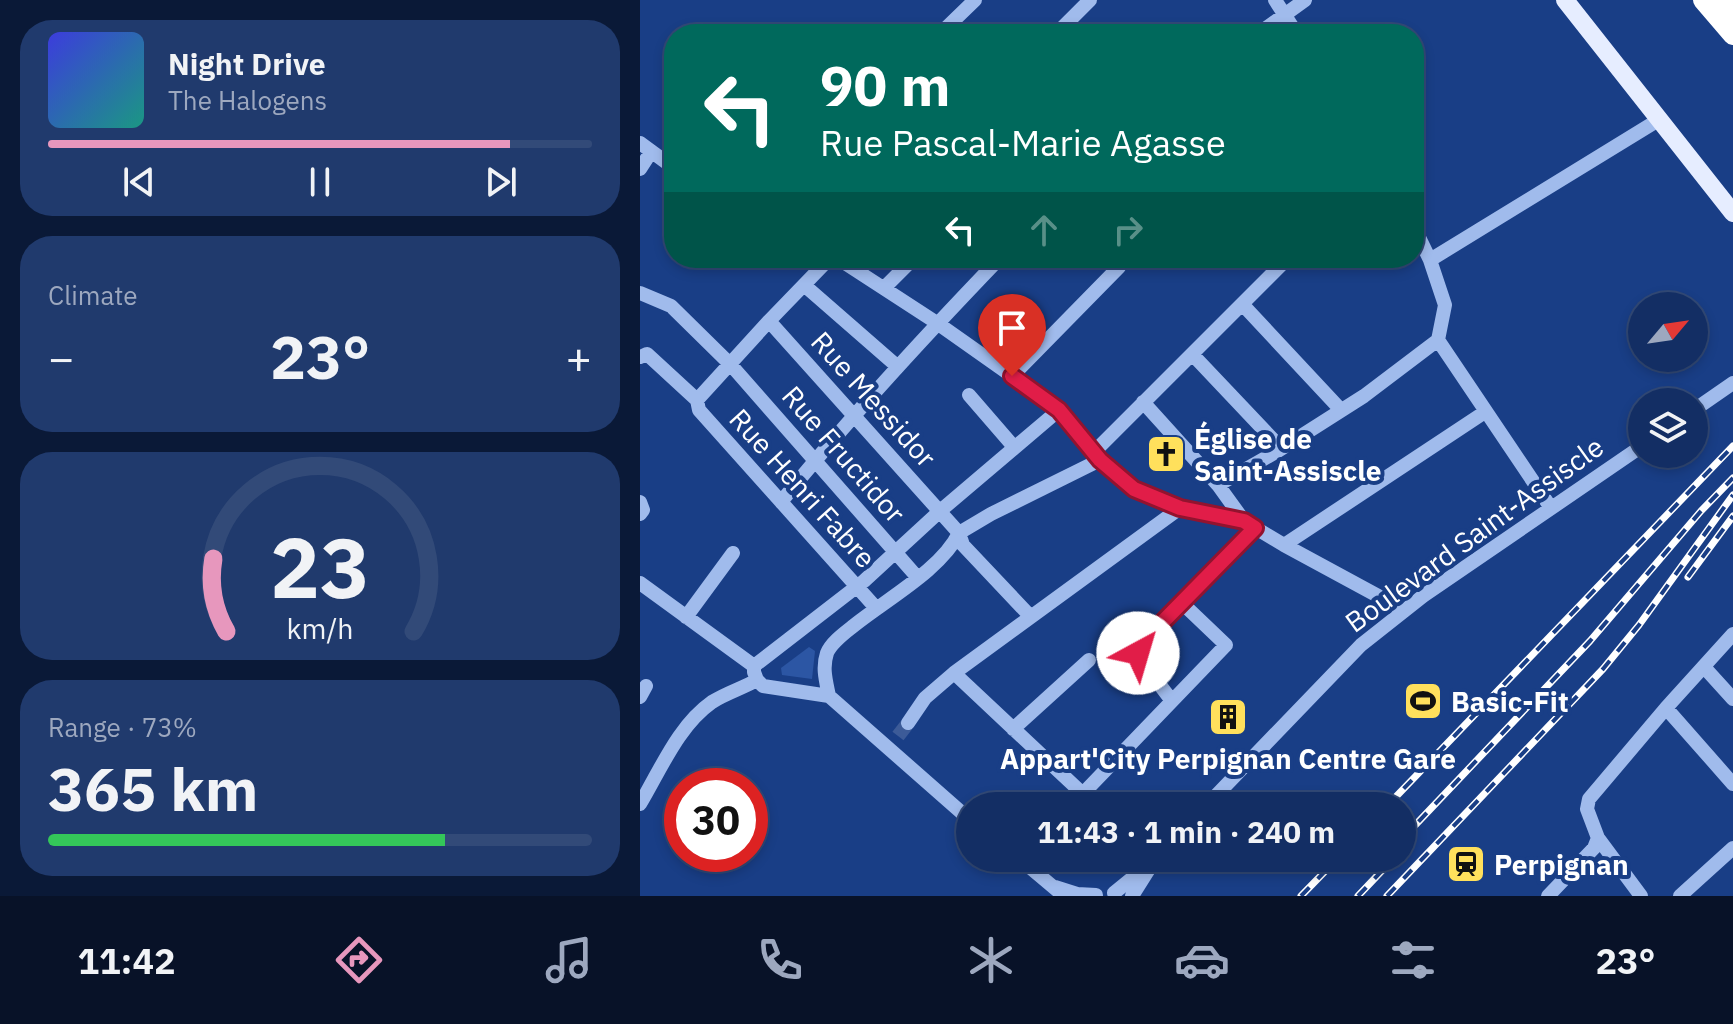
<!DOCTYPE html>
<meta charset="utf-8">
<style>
body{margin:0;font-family:"IBM Plex Sans",sans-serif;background:#203a6d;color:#f1f3f6;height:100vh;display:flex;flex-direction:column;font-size:30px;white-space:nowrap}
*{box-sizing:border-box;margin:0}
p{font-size:26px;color:#9da8bf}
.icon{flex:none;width:44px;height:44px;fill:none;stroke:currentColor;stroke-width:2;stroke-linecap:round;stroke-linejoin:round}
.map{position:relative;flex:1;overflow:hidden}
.details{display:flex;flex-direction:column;gap:20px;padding:20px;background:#0a1937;width:640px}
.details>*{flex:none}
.guide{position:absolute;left:24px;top:24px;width:760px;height:244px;border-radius:32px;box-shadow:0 4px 12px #0003,0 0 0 2px #324a78;background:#00695c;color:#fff;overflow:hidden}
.needle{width:52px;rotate:61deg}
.tools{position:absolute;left:988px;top:292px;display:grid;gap:16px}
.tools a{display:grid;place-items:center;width:80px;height:80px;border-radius:50%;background:#132e64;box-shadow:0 4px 12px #0003,0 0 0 2px #324a78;font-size:40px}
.speed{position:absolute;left:24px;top:768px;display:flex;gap:16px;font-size:40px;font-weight:700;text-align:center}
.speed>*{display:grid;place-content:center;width:104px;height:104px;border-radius:50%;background:#132e64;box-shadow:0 4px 12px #0003,0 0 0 2px #324a78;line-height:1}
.speed .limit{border:12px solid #d22;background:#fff;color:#111}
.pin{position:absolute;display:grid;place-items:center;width:68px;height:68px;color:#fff;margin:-82px -34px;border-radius:50% 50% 50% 0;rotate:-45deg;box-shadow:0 0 8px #0007}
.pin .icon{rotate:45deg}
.me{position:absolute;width:88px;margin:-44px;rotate:39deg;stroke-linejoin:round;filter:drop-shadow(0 0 6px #0008)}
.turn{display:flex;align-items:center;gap:28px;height:168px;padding:0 24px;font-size:36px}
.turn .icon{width:104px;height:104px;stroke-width:2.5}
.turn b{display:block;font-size:56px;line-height:68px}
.lanes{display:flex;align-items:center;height:76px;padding:0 24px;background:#0003;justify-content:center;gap:40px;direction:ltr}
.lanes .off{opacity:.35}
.big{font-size:60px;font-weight:800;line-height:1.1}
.details .card{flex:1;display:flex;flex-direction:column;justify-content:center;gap:12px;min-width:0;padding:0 28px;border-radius:32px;background:#203a6d}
.details .dial{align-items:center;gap:0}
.dial svg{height:208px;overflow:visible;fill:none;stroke:#324a78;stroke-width:7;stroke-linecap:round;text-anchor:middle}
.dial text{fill:#f1f3f6;stroke:none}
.song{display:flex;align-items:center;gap:24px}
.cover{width:96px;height:96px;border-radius:12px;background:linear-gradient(135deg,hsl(240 70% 55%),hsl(170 70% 35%))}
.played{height:8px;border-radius:4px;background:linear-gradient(90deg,#e797bd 85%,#324a78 85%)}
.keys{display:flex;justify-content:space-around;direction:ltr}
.heat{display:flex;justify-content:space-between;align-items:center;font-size:44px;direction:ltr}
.charge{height:12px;border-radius:6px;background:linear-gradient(90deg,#34c759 73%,#324a78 0)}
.trip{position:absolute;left:316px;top:792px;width:460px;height:80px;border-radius:40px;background:#132e64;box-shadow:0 4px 12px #0003,0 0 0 2px #324a78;font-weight:800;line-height:80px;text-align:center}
.tabs{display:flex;height:128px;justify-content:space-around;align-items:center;background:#081228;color:#9da8bf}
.tabs .icon{width:56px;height:56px}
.tabs .current{color:#e797bd}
.tabs b{font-size:36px;color:#f1f3f6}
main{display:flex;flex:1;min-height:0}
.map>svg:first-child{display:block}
</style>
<main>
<section class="details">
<div class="card">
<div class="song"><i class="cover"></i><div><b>Night Drive</b><p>The Halogens</p></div></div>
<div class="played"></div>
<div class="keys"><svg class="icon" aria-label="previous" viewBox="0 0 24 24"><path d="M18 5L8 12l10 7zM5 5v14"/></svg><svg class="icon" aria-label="pause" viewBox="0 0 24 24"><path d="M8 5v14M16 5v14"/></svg><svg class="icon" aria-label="next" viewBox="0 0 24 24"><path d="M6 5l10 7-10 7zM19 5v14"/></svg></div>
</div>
<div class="card"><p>Climate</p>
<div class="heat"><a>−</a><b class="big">23°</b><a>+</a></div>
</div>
<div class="card dial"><svg viewBox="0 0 100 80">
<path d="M14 69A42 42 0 1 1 86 69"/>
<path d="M14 69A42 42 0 0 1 9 41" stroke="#e797bd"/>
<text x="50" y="56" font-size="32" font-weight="700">23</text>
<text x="50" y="72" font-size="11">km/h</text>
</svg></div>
<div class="card"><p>Range · 73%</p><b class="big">365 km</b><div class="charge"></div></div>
</section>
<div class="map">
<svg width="1093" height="896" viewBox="0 0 1093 896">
<rect width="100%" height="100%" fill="#193e86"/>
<path fill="#2c56a4" d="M169,647L175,651L172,679L142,675L141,668Z"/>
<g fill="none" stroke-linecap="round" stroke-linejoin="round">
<path stroke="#3c5b98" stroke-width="14" stroke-dasharray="14 7" stroke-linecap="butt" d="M258,736L268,723"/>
<path stroke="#a0bbec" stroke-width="14" d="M635,0L657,34
M305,29L335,0
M416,34L450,0
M618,34L665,0
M0,143L34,168
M0,169L11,152
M774,227L790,260L805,305L798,340L911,508
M197,258L297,323L399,395L419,410L460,460L494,489L540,508L604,521L644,545L764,610
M790,260L1020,119
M164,285L258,367
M244,288L274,258
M0,293L31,306L91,365L278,578
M603,305L701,410
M129,321L319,533L323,545L391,617
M552,354L641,448
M0,357L7,354L57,400
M372,376L479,267L482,258
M329,395L374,447
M57,400L59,410L236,608
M57,400L129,321L190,258
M503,402L578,485L604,521
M1054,410L1093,383
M453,453L643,263L644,258
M578,485L636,452L724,396L798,340
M0,502L3,510L0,514
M141,502C210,417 284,337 360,258
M319,533L351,514L460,460
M644,545L845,412
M0,583L114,666
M46,617L93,553
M1064,667L1093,699
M314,673L443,794
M117,680L114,672V666L224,581L300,511L419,410
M117,680L123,686L189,696L330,820
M189,696C186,681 182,668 187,653C191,643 203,634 212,627C245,600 301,570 319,533
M0,697L6,686
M532,701L501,660L498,653V648L615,528
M1026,708L1093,784
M268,723L285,698L314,673L540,508
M373,729L449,660
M0,804C21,769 38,726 72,702C86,693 103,688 117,680
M431,806L586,645L542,603
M566,806L721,645L783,596L1002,446
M379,858L424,896
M415,887L437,894L456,895
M474,893L517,858
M492,896L509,869
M908,896L954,848L958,838
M1001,896L958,838L947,809L949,799L1026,708L1093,634
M1040,896L1093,848"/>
<path stroke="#e6edff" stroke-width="18" d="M925,0L1093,213"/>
<path stroke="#fff" stroke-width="20" d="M1063,0L1093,35
M1083,0L1093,12"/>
<defs>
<path id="rail" d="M1048,577L1093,516
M747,806L1093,446
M762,839L950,641L1061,511L1093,478
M661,896L698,858
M718,896L754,858
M747,896L963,669L999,625L1093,495"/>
</defs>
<use href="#rail" stroke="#fff" stroke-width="7"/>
<use href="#rail" stroke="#193e86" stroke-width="4" stroke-dasharray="12" stroke-linecap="butt"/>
</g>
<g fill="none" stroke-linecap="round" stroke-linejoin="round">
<defs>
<path id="route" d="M372,376L419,410L460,460L494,489L540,508L604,521L615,528L501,644L498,653"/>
</defs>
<use href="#route" stroke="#92132f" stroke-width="20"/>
<use href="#route" stroke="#e11d48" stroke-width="14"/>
</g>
<defs>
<symbol id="church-square" viewBox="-11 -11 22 22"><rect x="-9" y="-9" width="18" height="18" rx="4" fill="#ffe05c" stroke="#193e86"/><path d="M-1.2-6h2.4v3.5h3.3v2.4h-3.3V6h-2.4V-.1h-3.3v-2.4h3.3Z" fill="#111"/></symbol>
<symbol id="stadium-square" viewBox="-11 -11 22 22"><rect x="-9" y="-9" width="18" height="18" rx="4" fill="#ffe05c" stroke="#193e86"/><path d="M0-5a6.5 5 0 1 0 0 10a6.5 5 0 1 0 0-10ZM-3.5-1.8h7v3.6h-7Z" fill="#111"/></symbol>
<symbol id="building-square" viewBox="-11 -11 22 22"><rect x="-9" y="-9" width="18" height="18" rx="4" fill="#ffe05c" stroke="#193e86"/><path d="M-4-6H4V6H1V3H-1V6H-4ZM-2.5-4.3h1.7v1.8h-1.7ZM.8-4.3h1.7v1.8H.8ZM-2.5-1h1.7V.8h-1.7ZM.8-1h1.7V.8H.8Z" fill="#111"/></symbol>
<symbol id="station-square" viewBox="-11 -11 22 22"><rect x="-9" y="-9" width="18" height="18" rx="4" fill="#ffe05c" stroke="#193e86"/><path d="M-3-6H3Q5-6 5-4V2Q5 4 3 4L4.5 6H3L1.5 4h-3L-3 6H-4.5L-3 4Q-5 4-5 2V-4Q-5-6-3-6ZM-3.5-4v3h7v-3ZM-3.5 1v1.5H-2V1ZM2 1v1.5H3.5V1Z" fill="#111"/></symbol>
</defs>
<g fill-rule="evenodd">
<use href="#church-square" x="504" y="432" width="44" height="44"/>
<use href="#stadium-square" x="761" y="679" width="44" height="44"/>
<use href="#building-square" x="566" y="695" width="44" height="44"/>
<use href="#station-square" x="804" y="842" width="44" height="44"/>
</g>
<g text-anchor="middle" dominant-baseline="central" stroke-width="8" stroke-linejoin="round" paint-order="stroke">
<g font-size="28" fill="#fff" stroke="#193e86">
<text transform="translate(234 399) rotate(48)">Rue Messidor</text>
<text transform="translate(204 454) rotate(49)">Rue Fructidor</text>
<text transform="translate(163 488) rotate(48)">Rue Henri Fabre</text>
<text transform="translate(834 534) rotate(-36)">Boulevard Saint-Assiscle</text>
</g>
<g font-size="28" font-weight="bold" fill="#fff" stroke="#193e86" text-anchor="start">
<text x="554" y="438">Église de<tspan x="554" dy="32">Saint-Assiscle</tspan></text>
<text x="811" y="701">Basic-Fit</text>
<text x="588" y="758" text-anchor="middle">Appart'City Perpignan Centre Gare</text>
<text x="854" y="864">Perpignan</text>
</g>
</g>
</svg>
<div class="tools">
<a><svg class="needle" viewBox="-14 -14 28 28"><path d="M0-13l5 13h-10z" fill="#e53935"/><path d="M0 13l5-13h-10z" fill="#9da8bf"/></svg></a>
<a><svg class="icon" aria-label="layers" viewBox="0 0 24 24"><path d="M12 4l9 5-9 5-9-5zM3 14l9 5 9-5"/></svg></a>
</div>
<div class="speed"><div class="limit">30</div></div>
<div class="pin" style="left:372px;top:376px;background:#d93025"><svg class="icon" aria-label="arrive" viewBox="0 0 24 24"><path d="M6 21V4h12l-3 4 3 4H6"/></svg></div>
<svg class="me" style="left:498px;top:653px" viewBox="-20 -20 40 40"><circle r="19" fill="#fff"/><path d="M0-13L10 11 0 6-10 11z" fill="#e11d48"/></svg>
<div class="trip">11:43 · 1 min · 240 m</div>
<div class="guide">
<div class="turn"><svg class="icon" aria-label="left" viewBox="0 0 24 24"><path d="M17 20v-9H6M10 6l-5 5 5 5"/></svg><div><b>90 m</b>Rue Pascal-Marie Agasse</div></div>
<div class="lanes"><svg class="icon" aria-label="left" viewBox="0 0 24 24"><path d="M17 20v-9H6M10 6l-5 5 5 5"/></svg><svg class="icon off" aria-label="ahead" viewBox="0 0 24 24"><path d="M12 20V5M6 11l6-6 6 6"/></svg><svg class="icon off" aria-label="right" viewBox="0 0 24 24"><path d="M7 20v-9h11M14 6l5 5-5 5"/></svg></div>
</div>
</div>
</main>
<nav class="tabs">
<b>11:42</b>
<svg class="icon current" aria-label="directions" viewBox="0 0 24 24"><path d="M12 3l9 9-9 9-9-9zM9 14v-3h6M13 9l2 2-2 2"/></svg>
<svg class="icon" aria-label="music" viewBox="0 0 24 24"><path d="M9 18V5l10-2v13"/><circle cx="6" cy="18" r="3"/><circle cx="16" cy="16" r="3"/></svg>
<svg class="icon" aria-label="phone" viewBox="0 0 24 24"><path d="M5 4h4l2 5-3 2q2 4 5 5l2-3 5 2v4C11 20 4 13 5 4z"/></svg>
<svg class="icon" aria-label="climate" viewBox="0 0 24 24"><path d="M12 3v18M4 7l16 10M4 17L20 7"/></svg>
<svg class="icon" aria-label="car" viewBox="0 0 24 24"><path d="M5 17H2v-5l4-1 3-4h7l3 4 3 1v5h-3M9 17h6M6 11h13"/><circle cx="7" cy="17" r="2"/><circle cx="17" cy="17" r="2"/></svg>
<svg class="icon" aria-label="filters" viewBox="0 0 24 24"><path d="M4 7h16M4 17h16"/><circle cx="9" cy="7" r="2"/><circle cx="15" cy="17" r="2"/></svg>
<b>23°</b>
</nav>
